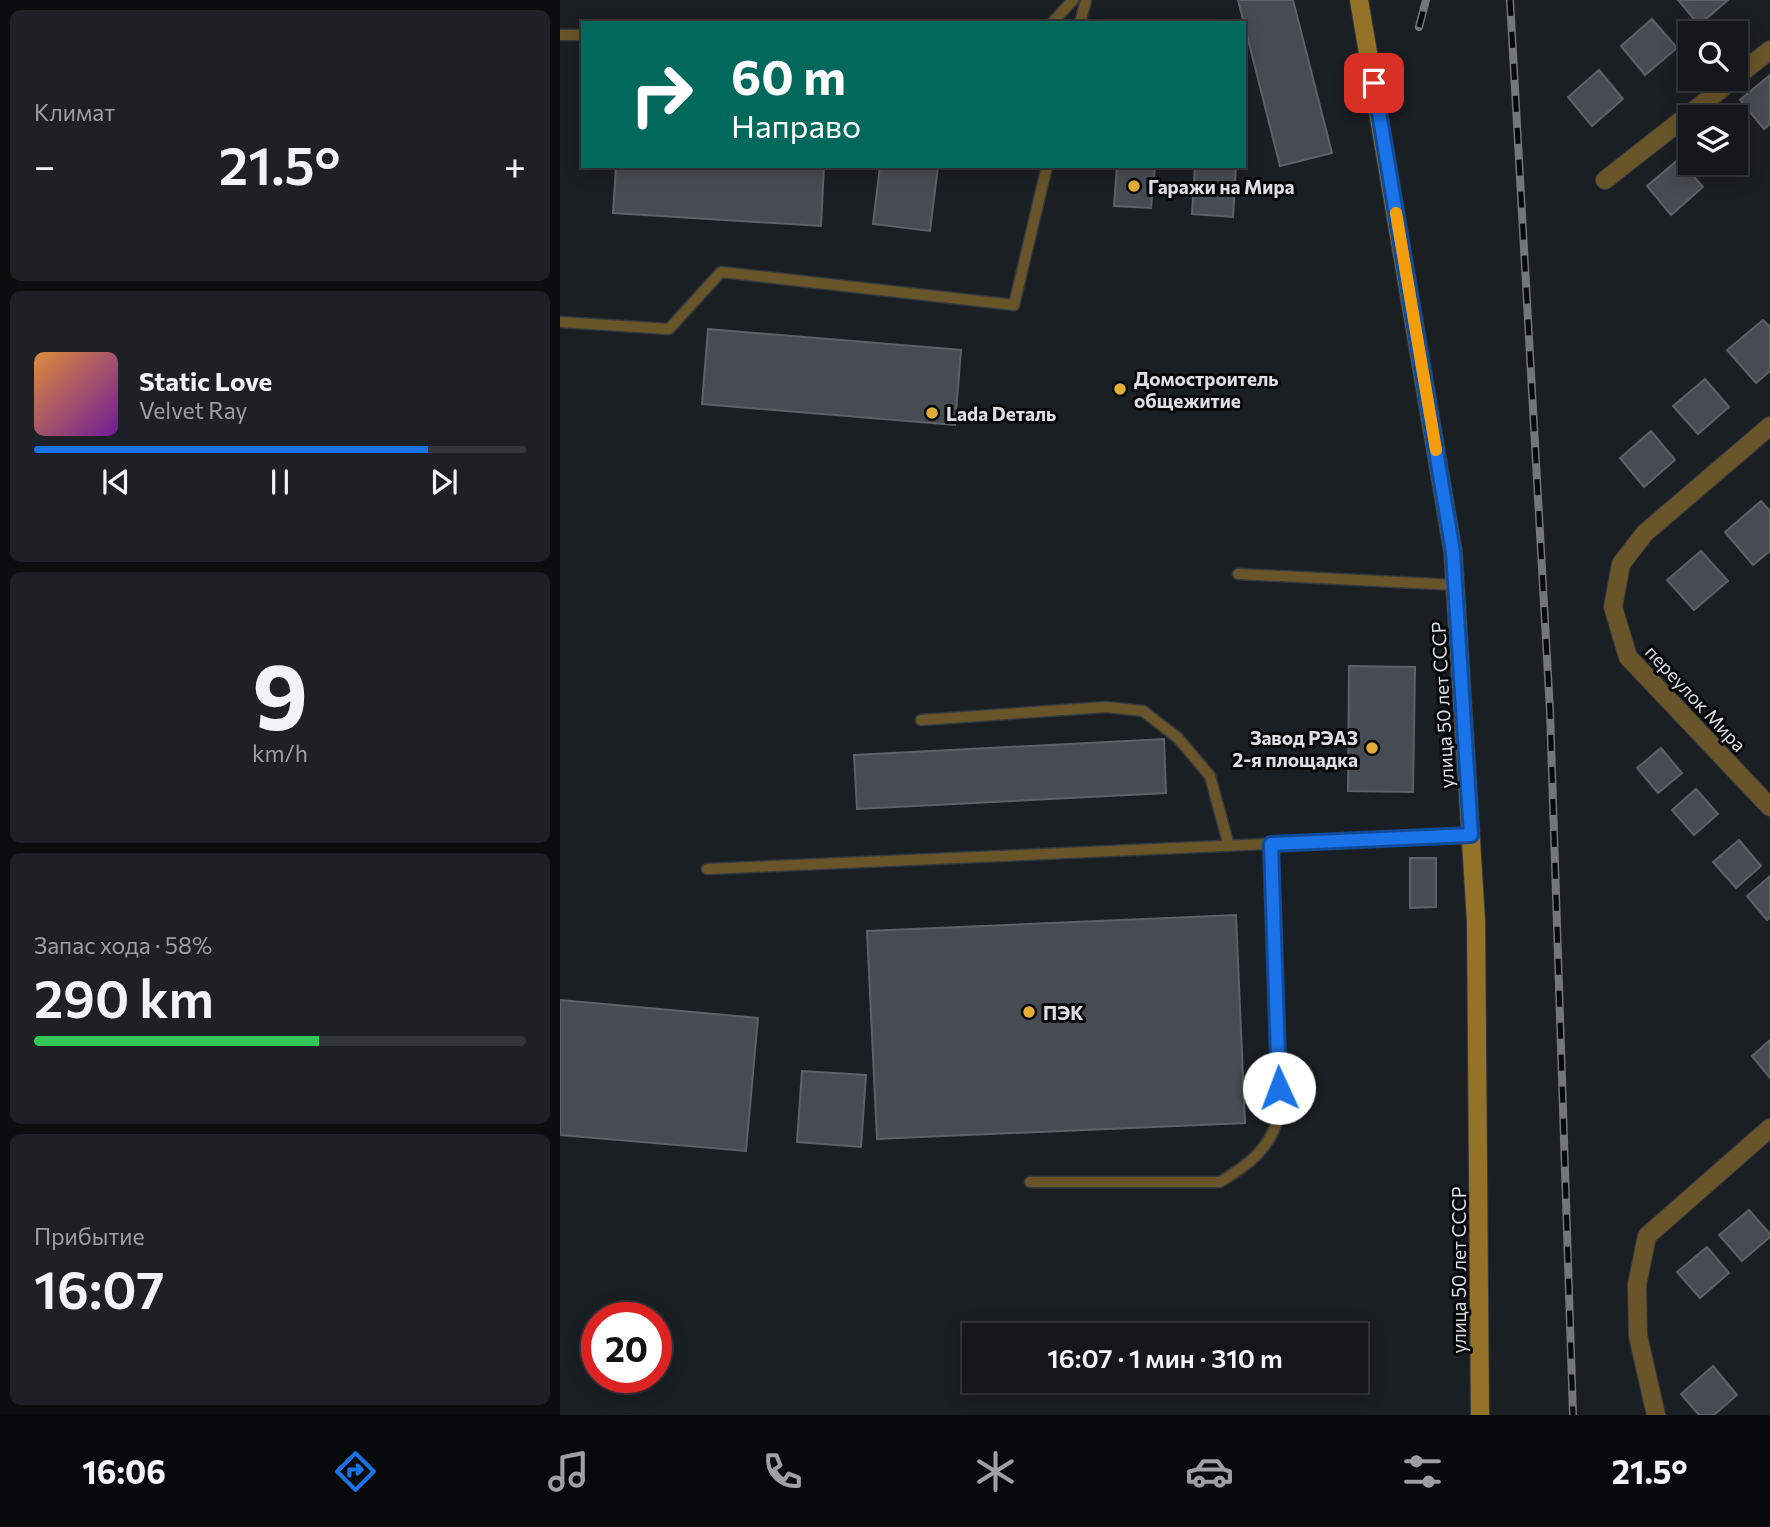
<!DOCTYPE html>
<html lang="ru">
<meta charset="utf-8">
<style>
body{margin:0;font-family:Commissioner,sans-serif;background:#1d2024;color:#f1f3f6;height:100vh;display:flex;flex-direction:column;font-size:26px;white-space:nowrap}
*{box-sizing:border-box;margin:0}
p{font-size:23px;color:#9d9fa3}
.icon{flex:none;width:38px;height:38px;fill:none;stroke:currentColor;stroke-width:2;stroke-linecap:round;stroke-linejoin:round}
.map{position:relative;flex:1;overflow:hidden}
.panel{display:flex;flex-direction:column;gap:10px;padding:10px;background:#0b0d0f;width:560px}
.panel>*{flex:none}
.hud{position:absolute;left:21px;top:21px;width:665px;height:147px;border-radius:0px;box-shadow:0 4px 18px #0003,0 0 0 2px #33363a;background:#00695c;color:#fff;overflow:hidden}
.buttons{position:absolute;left:1118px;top:21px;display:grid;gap:14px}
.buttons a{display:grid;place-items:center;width:70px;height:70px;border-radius:0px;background:#14171b;box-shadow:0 4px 18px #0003,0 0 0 2px #33363a;font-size:35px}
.speed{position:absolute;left:21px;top:1302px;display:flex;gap:14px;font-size:35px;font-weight:700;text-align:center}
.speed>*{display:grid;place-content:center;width:91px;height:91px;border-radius:50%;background:#14171b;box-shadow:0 4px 18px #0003,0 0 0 2px #33363a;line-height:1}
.speed .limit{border:10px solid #d22;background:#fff;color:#111}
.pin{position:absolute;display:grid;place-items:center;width:60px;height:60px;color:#fff;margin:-30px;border-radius:14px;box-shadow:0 4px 10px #0006}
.me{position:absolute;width:77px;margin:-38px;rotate:358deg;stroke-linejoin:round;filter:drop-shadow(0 0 5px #0008)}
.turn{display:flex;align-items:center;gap:24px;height:147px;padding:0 35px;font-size:32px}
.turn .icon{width:91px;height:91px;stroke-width:2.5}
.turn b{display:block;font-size:49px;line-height:60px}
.big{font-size:52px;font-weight:600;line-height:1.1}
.panel .widget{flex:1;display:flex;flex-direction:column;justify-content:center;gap:10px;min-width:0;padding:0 24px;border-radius:10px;background:#1d2024}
.panel .dial{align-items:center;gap:0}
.dial b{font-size:91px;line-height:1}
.song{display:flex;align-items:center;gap:21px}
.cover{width:84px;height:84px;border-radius:10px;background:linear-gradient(135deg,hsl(30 70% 55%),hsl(280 70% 35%))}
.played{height:7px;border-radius:4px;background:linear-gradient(90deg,#1a73e8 80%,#33363a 80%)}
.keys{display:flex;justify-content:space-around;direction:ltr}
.heat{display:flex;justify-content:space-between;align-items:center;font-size:38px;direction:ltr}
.charge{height:10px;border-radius:5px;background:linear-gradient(90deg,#34c759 58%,#33363a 0)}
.trip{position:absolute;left:402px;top:1323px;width:406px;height:70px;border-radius:0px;background:#14171b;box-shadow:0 4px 18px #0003,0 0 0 2px #33363a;font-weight:600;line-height:70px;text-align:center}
.dock{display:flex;height:112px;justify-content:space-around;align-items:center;background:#08090b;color:#9d9fa3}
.dock .icon{width:49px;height:49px}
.dock .on{color:#1a73e8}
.dock b{font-size:32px;color:#f1f3f6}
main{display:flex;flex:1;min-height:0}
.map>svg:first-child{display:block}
</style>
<main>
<section class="panel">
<div class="widget"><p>Климат</p>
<div class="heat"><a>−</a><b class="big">21.5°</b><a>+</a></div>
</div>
<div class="widget">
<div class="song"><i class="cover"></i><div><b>Static Love</b><p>Velvet Ray</p></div></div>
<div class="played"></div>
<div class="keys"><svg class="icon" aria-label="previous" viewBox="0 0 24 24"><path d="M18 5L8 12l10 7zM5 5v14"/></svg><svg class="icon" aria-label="pause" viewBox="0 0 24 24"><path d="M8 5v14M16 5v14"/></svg><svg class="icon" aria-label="next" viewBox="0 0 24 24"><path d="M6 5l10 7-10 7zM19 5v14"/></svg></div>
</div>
<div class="widget dial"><b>9</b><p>km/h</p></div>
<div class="widget"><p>Запас хода · 58%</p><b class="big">290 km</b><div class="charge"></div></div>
<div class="widget"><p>Прибытие</p><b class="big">16:07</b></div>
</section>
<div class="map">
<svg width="1210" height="1415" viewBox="0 0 1210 1415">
<rect width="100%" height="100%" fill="#1a1f24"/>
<path fill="#474c52" stroke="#5d6268" stroke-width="2" d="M678,0H733L772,153L720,166Z
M1118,0H1168L1139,25Z
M1092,19L1117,48L1085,75L1061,46Z
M1039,70L1063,99L1032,126L1008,97Z
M1210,75V124L1204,129L1180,100Z
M1119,159L1143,187L1111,215L1087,186Z
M56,166H264L261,226L53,213Z
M320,166H378L370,231L313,224Z
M557,166H595L591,208L554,206Z
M635,166H676L673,217L632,214Z
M1203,320L1210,327V371L1196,383L1167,350Z
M148,329L401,350L395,425L142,404Z
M1145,379L1169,407L1138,434L1113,406Z
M1091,431L1115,460L1084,487L1060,458Z
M1201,501L1210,511V551L1193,565L1165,532Z
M1141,551L1168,581L1134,610L1107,580Z
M789,666L855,667L853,792L788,791Z
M604,739L606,793L297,809L294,755Z
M1101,748L1122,773L1098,793L1077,768Z
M1136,789L1158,814L1134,835L1112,810Z
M1179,840L1201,866L1176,888L1153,862Z
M850,858H876V907L850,908Z
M1210,876V917L1207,920L1187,896Z
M676,915L685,1123L317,1139L307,931Z
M0,1000L198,1018L186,1151L0,1135Z
M1210,1040V1078L1192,1056Z
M242,1071L306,1075L301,1147L237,1142Z
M1189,1210L1210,1234V1237L1182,1261L1159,1235Z
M1147,1247L1169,1273L1140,1298L1117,1272Z
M1153,1366L1177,1395L1154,1415H1139L1121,1394Z"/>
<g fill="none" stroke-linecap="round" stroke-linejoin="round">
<defs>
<path id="lane" d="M492,23L513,0
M520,23L526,0
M0,35H23
M0,322L109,329L161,272L454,305L487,166
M678,574L896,585
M361,720L546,707L583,711L618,738L650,776L669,846
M147,869L911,835
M470,1182H660C689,1165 710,1148 719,1116L711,844"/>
<path id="street" d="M1176,77L1210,50
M1045,180L1174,79
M1210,426L1085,533L1061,564L1053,607L1068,657L1210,807
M1096,1415L1078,1336L1077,1285L1087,1236L1210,1128"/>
<path id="secondary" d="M799,0L893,552L916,921L920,1415"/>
</defs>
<use href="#lane" stroke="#353a3f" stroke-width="13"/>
<use href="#street" stroke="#353a3f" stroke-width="20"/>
<use href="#secondary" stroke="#353a3f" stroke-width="20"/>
<use href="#lane" stroke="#6a552a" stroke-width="10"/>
<use href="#street" stroke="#6a552a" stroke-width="18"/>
<use href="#secondary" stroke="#947329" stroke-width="18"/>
<defs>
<path id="rail" d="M950,0L990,711L1013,1415
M859,27L866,0"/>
</defs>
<use href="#rail" stroke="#73777b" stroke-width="8"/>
<use href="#rail" stroke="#07090b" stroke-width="5" stroke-dasharray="16" stroke-linecap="butt"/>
</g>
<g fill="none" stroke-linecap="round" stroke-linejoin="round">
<defs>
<path id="route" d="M719,1088L711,844L911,835L893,552L814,83"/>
</defs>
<use href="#route" stroke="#114b97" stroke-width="18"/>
<use href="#route" stroke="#1a73e8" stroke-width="12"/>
<path stroke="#f59e0b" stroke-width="12" d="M836,213L876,450"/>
</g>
<g fill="#e3ae35" stroke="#07090b" stroke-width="2.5">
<circle cx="574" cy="186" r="7"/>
<circle cx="560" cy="389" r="7"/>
<circle cx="372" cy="413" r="7"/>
<circle cx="812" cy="748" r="7"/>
<circle cx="469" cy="1012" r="7"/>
</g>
<g text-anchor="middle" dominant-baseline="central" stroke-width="6" stroke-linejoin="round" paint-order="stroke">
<g font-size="19" font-weight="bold" fill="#dcdfe3" stroke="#07090b" text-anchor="start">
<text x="588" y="186">Гаражи на Мира</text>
<text x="574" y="378">Домостроитель<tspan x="574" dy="22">общежитие</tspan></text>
<text x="386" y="413">Lada Dеталь</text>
<text x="798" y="737" text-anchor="end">Завод РЭАЗ<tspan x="798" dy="22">2-я площадка</tspan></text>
<text x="483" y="1012">ПЭК</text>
</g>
<g font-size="19" fill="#dcdfe3" stroke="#07090b">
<text transform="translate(1136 698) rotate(47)">переулок Мира</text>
<text transform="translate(882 705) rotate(-93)">улица 50 лет СССР</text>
<text transform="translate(898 1270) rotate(-90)">улица 50 лет СССР</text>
</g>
</g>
</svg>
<div class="buttons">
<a><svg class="icon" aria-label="search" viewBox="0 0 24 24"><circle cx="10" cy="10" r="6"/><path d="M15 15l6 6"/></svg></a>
<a><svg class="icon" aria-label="layers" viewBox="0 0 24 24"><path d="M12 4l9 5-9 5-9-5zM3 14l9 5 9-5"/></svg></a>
</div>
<div class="speed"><div class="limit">20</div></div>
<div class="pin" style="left:814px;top:83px;background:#d93025"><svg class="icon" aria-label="arrive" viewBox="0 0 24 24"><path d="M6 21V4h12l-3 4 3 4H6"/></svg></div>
<svg class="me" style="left:719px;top:1088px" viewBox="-20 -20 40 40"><circle r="19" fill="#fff"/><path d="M0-13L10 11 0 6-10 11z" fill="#1a73e8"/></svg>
<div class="trip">16:07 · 1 мин · 310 m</div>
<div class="hud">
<div class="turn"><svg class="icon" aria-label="right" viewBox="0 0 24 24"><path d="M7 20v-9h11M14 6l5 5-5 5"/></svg><div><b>60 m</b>Направо</div></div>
</div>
</div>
</main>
<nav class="dock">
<b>16:06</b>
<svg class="icon on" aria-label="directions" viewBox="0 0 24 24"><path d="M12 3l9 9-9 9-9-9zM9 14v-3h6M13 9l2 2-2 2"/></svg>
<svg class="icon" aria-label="music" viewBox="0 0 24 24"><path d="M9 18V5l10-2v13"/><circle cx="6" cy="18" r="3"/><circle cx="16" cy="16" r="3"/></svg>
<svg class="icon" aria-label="phone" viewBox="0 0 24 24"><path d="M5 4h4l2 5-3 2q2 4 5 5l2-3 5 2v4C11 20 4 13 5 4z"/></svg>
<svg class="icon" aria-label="climate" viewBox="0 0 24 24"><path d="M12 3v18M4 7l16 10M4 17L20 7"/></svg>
<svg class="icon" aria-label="car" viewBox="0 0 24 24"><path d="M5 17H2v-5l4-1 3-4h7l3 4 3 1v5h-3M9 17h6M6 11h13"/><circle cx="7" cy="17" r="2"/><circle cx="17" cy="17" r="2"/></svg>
<svg class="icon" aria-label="filters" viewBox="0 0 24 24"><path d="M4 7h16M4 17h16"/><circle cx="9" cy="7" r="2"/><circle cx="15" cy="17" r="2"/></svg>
<b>21.5°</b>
</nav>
